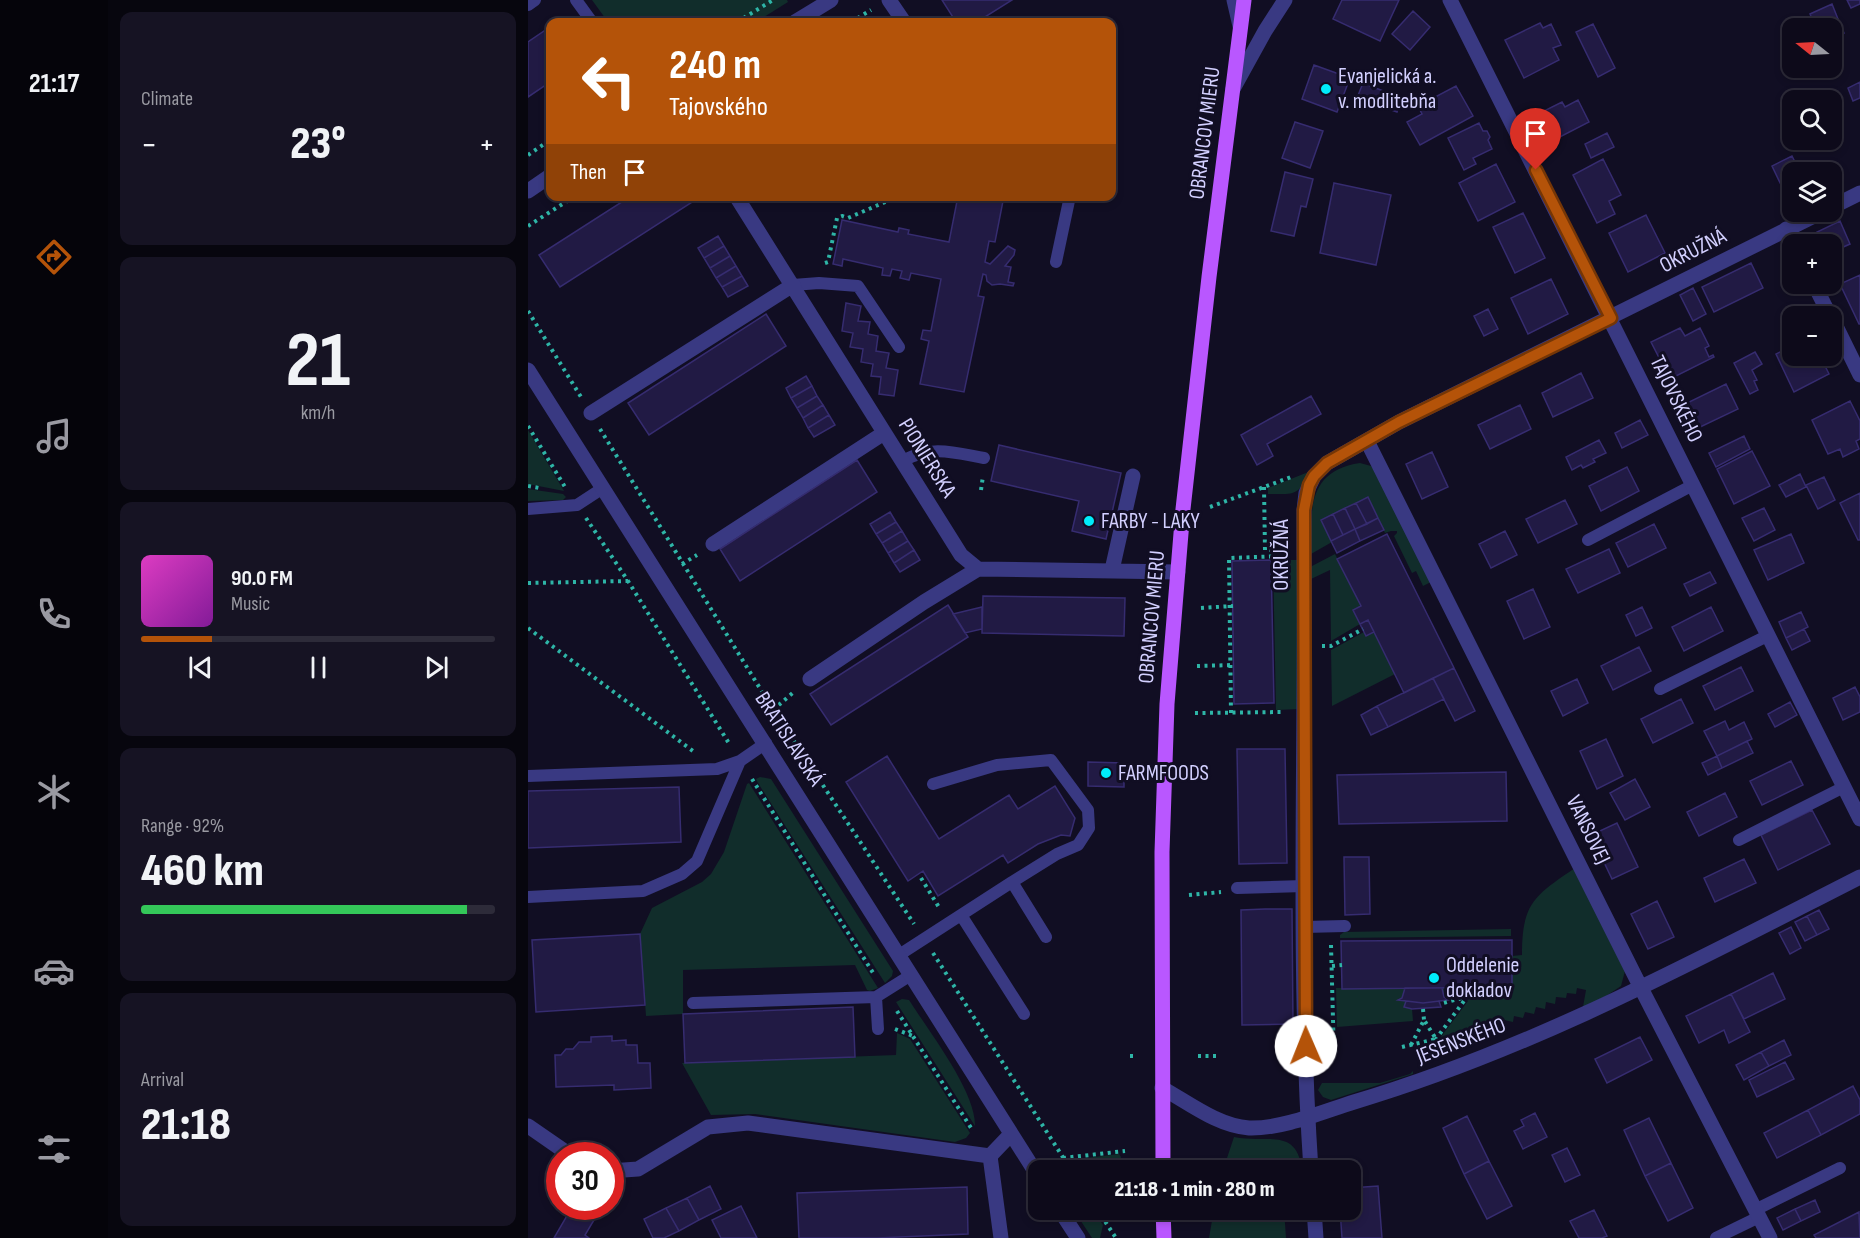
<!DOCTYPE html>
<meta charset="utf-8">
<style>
body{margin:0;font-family:"Sofia Sans Condensed",sans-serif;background:#161323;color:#f1f3f6;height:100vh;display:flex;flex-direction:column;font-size:22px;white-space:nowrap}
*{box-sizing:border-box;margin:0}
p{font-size:20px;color:#9a9aa2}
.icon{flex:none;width:33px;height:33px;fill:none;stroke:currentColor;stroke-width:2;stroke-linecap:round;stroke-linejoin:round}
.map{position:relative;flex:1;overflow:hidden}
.panel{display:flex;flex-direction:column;gap:12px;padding:12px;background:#07060e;width:420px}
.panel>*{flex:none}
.hud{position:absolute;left:18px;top:18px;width:570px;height:183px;border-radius:12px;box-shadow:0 3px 9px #0003,0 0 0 2px #2d2b39;background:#b45309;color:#fff;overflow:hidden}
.needle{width:39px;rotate:288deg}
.fabs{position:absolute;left:1254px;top:18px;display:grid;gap:12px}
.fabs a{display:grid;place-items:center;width:60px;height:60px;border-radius:12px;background:#0d0a1a;box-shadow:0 3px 9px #0003,0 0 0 2px #2d2b39;font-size:30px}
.speed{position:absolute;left:18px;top:1142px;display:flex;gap:12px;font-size:30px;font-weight:700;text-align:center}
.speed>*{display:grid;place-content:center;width:78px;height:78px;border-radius:50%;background:#0d0a1a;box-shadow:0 3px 9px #0003,0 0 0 2px #2d2b39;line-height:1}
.speed .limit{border:9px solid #d22;background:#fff;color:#111}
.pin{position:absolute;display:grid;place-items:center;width:51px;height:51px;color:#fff;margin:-62px -26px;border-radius:50% 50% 50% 0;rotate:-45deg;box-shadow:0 0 6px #0007}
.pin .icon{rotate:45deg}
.me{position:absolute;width:66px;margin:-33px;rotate:359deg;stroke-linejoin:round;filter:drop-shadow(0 0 4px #0008)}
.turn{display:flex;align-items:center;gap:21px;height:126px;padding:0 24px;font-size:27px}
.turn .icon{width:78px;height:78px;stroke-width:2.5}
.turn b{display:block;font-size:42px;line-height:51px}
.then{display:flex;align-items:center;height:57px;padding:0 24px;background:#0003;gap:12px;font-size:22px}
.big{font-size:45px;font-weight:800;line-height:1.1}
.panel .widget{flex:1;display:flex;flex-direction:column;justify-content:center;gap:9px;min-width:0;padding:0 21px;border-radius:12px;background:#161323}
.panel .dial{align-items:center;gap:0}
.dial b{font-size:78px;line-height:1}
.song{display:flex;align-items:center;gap:18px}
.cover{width:72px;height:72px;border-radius:9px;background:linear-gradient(135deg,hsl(310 70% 55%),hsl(290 70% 35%))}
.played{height:6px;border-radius:3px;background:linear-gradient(90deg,#b45309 20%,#2d2b39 20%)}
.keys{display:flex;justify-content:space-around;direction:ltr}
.heat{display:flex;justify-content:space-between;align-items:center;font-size:33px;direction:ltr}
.charge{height:9px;border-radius:4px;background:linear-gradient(90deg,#34c759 92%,#2d2b39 0)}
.trip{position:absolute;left:500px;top:1160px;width:333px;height:60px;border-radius:12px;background:#0d0a1a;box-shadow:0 3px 9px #0003,0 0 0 2px #2d2b39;font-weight:800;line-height:60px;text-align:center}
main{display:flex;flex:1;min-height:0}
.menu{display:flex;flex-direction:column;width:108px;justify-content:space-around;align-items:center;background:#05040a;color:#9a9aa2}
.menu .icon{width:42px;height:42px}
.menu .on{color:#b45309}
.menu b{font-size:27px;color:#f1f3f6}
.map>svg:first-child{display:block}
</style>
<main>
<nav class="menu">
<b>21:17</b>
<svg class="icon on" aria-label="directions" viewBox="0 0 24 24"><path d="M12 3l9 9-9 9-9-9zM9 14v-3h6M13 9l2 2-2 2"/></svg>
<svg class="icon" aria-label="music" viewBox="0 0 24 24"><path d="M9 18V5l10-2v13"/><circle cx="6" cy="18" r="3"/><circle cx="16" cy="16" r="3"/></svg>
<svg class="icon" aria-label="phone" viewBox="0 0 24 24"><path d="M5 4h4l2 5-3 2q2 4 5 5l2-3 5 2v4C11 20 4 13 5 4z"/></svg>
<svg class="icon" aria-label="climate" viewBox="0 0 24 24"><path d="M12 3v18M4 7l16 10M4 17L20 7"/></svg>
<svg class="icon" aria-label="car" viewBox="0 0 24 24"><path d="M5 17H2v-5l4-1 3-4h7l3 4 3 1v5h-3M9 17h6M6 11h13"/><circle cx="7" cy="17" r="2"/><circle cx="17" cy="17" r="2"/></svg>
<svg class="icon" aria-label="filters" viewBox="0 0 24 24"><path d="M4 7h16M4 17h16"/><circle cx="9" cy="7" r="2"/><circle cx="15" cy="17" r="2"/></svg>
</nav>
<section class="panel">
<div class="widget"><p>Climate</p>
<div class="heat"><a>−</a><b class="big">23°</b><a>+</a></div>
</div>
<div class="widget dial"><b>21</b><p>km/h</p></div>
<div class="widget">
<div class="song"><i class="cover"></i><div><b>90.0 FM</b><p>Music</p></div></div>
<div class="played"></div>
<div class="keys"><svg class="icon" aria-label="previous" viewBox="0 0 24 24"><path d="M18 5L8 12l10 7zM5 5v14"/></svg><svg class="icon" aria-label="pause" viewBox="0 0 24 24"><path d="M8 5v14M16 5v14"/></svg><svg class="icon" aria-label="next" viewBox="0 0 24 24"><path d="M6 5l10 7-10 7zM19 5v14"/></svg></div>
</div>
<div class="widget"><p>Range · 92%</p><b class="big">460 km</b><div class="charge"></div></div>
<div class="widget"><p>Arrival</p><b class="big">21:18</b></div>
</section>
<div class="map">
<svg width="1332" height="1238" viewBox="0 0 1332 1238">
<rect width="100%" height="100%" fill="#110e23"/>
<path fill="#112d2b" d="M64,0H259L260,2L228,22H80Z
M0,430L36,491L0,484Z
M832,463L843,466L849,472L903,582L895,586L888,571L884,573L866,536L869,533V531H863L857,533L840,497L793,520L804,542L783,554C783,512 778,471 832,463Z
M783,471C769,497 767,494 740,494V488Z
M0,489L35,494L38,497L35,500L0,501Z
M807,554L833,606L825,610L832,624L803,641L802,570L783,579L782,570L784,566Z
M745,560H770L771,709L748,710Z
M836,632H846L867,674L804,706L803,650Z
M232,777L243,779L365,971L364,976L357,983L230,783L228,779Z
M221,783L350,988L342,991L339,990L327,965L155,970V1014L118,1016L112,934L124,908L174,882L183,874L196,852L219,784Z
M1047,868L1097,971L1093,986L1078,996L1055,1007L1058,990L1049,988L1048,994L1039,993L1038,998L1028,997L1027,1004L1018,1002L1017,1009L1008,1007L1006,1014L997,1012L995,1018L986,1016L985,1022L976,1020L975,1026L966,1024L964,1031L956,1029L954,1035L945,1033L944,1039L934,1036L932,1042L922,1040L916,1058L917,1046L912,1045V1038L940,1001L935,994L920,1000L916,997L914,988L984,987V956L994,955C994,903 1006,896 1047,868Z
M983,929V936L812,938V935L816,932Z
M808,988H877L874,998L870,999L878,1001L876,1007L884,1009L885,1021L809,1027Z
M374,999L381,1000L383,1003C402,1033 448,1092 447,1126L368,1002Z
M369,1033L382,1039L442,1133L438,1138L427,1142L227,1114L183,1115L154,1063L368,1055Z
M885,1071V1074L803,1100L795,1097L790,1090L794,1083H852L882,1074Z
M706,1137C737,1144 769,1126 774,1170H695Z
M591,1154L593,1157L590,1170H549L542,1160Z
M545,1209H564L575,1225L572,1238H564Z
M686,1209H756L758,1238H681Z"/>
<path fill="#211a44" stroke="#362c70" stroke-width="1.5" d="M414,0H484L449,22H428Z
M814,0H871L852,41L805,19Z
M1319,0H1332V4L1323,8Z
M1304,4L1310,19L1288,28L1282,14Z
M885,11L902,27L882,50L864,34Z
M1310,19L1316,33L1304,38V28H1288Z
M1012,23L1015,28L1023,24L1033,45L1025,48L1031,60L996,78L977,40Z
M1065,24L1087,68L1070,77L1048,32Z
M22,27V82L0,97V42Z
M786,65L822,78L809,112L774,99Z
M1332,82V98L1325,101L1320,88Z
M835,83L873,98L869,112L829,98Z
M928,86L945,116L892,145L879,122L894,114L890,106Z
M1050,100L1061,122L1026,140L1012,113L1034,102L1037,107Z
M767,122L795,131L782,168L754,158Z
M951,123L955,131H959L962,137L960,140L964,149L945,158L948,164L936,170L920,138Z
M1079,133L1086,147L1063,158L1057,144Z
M1264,156L1272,172H1264V184L1255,189L1244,166Z
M1075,159L1093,195L1081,201L1087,214L1069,223L1045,175Z
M968,164L987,202L950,221L931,183Z
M757,172L785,179L778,207L773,206L766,236L743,231Z
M806,183L863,195L848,265L792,253Z
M103,196H168L169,199L32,287L11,255Z
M430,196H476L467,242L461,241L457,262L462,264L480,246L487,250L486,255L477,266L483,267L480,282L486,283L485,286L472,284L464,285L459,281L458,275L455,274L450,296L456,297L436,392L392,384L401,341L393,339L395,330L403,331L413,279L383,273L381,280L372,278L374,271L364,269L362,276L354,275L355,268L315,259L314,266L305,264L314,220L370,232L371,228L381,230L380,234L421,242Z
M995,213L1017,258L987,273L965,227Z
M1118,215L1137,253L1100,272L1081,233Z
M1312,221L1322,244L1304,252V244H1295L1289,232Z
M190,236L196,246L176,258L170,248Z
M196,246L202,256L182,268L176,258Z
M202,256L208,266L188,278L182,268Z
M1223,263L1235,288L1186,312L1174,287Z
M208,266L214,276L194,287L188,278Z
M1332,275V324H1331L1312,284Z
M214,276L220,286L200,297L194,287Z
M1023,279L1040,314L1000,334L983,298Z
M1165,288L1178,314L1165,321L1152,295Z
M318,303L333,306L330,321L342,322L340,334L350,336L348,351L361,353L358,368L370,370L366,396L351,394L353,377L343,376L345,364L333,362L335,349L322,347L325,333L314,331Z
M960,309L970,329L956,336L946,316Z
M238,314L258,346L121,435L100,403Z
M1152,328L1157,336L1172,328L1181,346L1177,348L1181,357L1185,355L1186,357L1142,379L1123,342Z
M1264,346V356H1292L1301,374L1266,392L1248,354Z
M1227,352L1234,364L1224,370L1229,380L1226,381L1230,390L1222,394L1206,363Z
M1053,373L1065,398L1025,417L1014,393Z
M278,376L284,386L263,398L258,388Z
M1198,384L1210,409L1168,429L1157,404Z
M284,386L289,396L269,408L263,398Z
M289,396L295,405L275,418L269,408Z
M783,396L793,414L739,444L745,456L729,465L713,435Z
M1322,401L1332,421V439L1328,441L1331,449L1315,457L1312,449L1300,454L1284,420Z
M295,405L301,415L280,428L275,418Z
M992,405L1003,429L962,449L950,425Z
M301,415L307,425L286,437L280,428Z
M1112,420L1120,435L1094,448L1087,433Z
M1216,436L1222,449L1188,467L1181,453Z
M1071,440L1078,453L1065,459L1067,462L1055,468L1053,465L1044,470L1038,457Z
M471,445L593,473L578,539L544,531L551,501L463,481Z
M1224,451L1242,486L1206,504L1189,469Z
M904,452L920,487L894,499L878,464Z
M329,460L349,492L212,581L192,549Z
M1099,467L1111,491L1073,511L1061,486Z
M1272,474L1278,487L1258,497L1251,485Z
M1296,477L1307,500L1290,509L1278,485Z
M1332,493V540H1330L1312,503Z
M840,497L850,518L839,524L828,503Z
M1037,500L1049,524L1010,543L998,519Z
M828,503L839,524L827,529L817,508Z
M817,508L827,529L815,535L805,514Z
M1236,508L1247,530L1226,541L1214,518Z
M362,512L368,522L348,534L342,524Z
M805,514L815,535L803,541L793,520Z
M850,518L856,530L832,541L827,529Z
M368,522L374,531L354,543L348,534Z
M1126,524L1138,548L1100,567L1088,543Z
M827,529L832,541L809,553L803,541Z
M374,531L380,541L360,553L354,543Z
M977,531L989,555L963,568L951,544Z
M859,534L926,668L876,693L840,620L832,624L825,610L833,606L809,559Z
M1263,534L1276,563L1240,580L1226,550Z
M380,541L386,550L366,563L360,553Z
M1081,549L1092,573L1050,593L1038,569Z
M386,550L392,560L372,572L366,563Z
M743,560L746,703L706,704L704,561Z
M1182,572L1188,583L1162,596L1156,584Z
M1005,589L1022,627L996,639L979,601Z
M455,596L597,598L596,636L454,633Z
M420,605L440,637L303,725L282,694Z
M454,607V629L437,633L425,614Z
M1114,607L1124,628L1108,636L1098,615Z
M1183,607L1195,631L1156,651L1144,627Z
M1273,612L1280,627L1258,638L1251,622Z
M840,620L846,632L838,636L832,624Z
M1276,629L1282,641L1264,650L1258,638Z
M1111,647L1123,671L1085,690L1073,666Z
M1213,667L1225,691L1187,710L1175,686Z
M926,668L947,711L927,721L905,678Z
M905,678L916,699L860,727L849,706Z
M1049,679L1060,703L1035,716L1023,691Z
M1327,687L1332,697V712L1315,720L1305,698Z
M1153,699L1165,723L1125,743L1113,719Z
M1262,702L1269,715L1247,727L1240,714Z
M849,706L860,727L843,735L833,715Z
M1197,721L1201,730L1216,722L1224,739L1189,756L1176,731Z
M1078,739L1095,776L1069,789L1052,751Z
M1219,741L1225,753L1194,768L1189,756Z
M709,749H757L759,863L711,864Z
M359,756L411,839L481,795L490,809L527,786L547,818L542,836L533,835L510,844L480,863L475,855L410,896L395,871L380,881L318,782Z
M1189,756L1194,768L1180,775L1174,763Z
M1263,761L1275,785L1234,805L1222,781Z
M560,762L596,763V787L560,786Z
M978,772L979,821L811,824L809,775Z
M1107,779L1122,807L1097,820L1082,793Z
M151,787L153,842L0,848V791Z
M1197,793L1209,817L1171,836L1159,812Z
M1284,810L1302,844L1250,870L1233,835Z
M1089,823L1110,867L1084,879L1063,835Z
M816,857H841L842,914L817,915Z
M1216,859L1228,883L1187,902L1176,878Z
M1129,901L1146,937L1120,949L1103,914Z
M737,909H764L765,1024L714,1025L713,910Z
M1291,910L1301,929L1289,935L1279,916Z
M1279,916L1289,935L1277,941L1267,922Z
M1263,927L1273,948L1262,954L1251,933Z
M112,934L117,1005L8,1012L4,940Z
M984,940V987L814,989L813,941Z
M1245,973L1257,999L1216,1019L1203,994Z
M877,988H914L916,997L920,1000L895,1003L870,1000L874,998Z
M1203,994L1222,1032L1201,1043L1196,1030L1171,1043L1158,1016Z
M878,1001L895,1003L911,1001L913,1007L884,1009L876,1007Z
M325,1007L327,1057L157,1063L155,1014Z
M84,1036V1041L98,1040V1045H109L110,1063H122L123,1088L86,1090V1085L28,1087L27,1055H33L38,1049H45L51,1042H63V1037Z
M1112,1037L1124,1060L1079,1083L1067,1059Z
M1256,1040L1263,1055L1241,1066L1233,1052Z
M1233,1052L1241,1066L1216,1080L1208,1065Z
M1257,1062L1266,1079L1229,1097L1221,1080Z
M1325,1086L1332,1100V1114L1293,1135L1280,1110Z
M1280,1110L1293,1135L1249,1158L1236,1133Z
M1007,1113L1019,1137L995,1149L986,1131L996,1126L993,1120Z
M939,1116L961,1161L936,1174L915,1128Z
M1121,1118L1143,1163L1117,1176L1096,1130Z
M1039,1148L1052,1175L1037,1182L1024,1155Z
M961,1161L984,1206L959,1219L936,1174Z
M1143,1163L1165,1208L1140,1221L1117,1176Z
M182,1186L193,1209L171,1220L159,1198Z
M850,1186L854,1238H814L812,1209H822V1188Z
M439,1187L440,1234L349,1238H271L269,1193Z
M159,1198L171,1220L151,1231L138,1208Z
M1287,1200L1292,1212L1273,1221L1267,1209Z
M213,1206L229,1238H193L184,1220Z
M44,1207L66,1220L57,1235L61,1238H26Z
M138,1208L151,1231L136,1238H125L116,1219Z
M1267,1209L1273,1221L1255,1230L1249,1218Z
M1066,1210L1079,1236L1074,1238H1051L1042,1221Z
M1331,1212L1332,1238H1288L1286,1235Z"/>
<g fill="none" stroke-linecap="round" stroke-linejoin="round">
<path stroke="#2eb5a7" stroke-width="4" stroke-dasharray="3 4.5" stroke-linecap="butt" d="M209,22L245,0
M323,22L343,10
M0,155L22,140
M0,226L47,196
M297,263L300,262L309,218L314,216L320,218L371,196
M0,311L53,397
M0,426L37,487
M72,429L241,703L386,924
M0,486L11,488
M736,487L737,550H758
M453,490L455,476
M682,507L763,477
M58,518L100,581L202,745
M154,564L169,555
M0,583L100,581
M673,608L705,606
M0,628L165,751
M794,646H803L835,629
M669,666L706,665
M245,710L267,691
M667,713L756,712
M703,713L701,558L757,556
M224,779L347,976
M393,878L412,909
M661,895L693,892
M803,945L806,1057
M405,953L543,1170
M804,966L814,965
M895,1009L896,1020
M369,1011L445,1131
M367,1029L385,1036
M874,1047L908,1039L896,1020L883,1045
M909,1055L908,1039L936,1001L934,998L912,1004
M602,1056H608
M670,1056H691
M535,1158L597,1151
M569,1209L588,1238"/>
<path stroke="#393982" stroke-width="12" d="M48,0L64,22
M0,5L7,0
M528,262L542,196
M265,285L291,283L330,286L371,347
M374,461C404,445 424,452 456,458
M0,509L49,505L75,488
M1060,540L1165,485
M1132,689L1239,636
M0,776L189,769L212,761L238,743
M405,784L469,765L523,760L560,810L561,828L550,845L529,854L484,882
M1211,840L1316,787
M709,888L776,886
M0,897L115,891L154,874L169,861L212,761
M433,915L496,1014
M776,927L817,926
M371,955L484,882L518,937
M348,997L350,1029
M165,1003L348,997L383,975
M1227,1210L1312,1168
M1188,1238L1231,1217"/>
<path stroke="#393982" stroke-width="15" d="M361,0L376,22
M706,0L712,26
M922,0L1332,819
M267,22L303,0
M705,89L737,31L757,0
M0,191L22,176
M208,196L433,555L450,569L650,572
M1304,207L1332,193
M1258,229L1266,244
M1286,284L1302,316
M1304,318L1332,375
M0,370L510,1176
M63,413L265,285
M839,441L1113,988L1242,1238
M185,544L356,433
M584,570L605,476
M282,679L396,602L450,569
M634,1088C661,1103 690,1126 721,1128C754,1129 794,1112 826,1102C1004,1049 1167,961 1332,877
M0,1126L42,1155
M462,1156L473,1238
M462,1156L483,1134
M783,1170C769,964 778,757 776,550V510L778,493L786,476L799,463L871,422L1294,212
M82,1171L110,1169L180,1127L220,1123L462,1156
M531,1209L550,1238
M786,1209L788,1238"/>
<path stroke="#b957ff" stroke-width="15" d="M635,1170L634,852L639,704L655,509L681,277L716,0
M635,1209L636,1238"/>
</g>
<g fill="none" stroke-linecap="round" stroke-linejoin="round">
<defs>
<path id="route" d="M778,1046L776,510L781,485L786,476L799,463L871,422L1083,318L1008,170"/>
</defs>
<use href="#route" stroke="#753606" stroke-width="15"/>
<use href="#route" stroke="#b45309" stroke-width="10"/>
</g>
<g fill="#00ecfb" stroke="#110e23" stroke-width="2">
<circle cx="798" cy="89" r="6"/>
<circle cx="561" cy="521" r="6"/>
<circle cx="578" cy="773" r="6"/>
<circle cx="906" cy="978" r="6"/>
</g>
<g text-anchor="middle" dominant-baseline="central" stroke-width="6" stroke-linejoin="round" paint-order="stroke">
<g font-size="22" fill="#d3d0ff" stroke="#110e23" text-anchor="start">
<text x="810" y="76">Evanjelická a.<tspan x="810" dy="25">v. modlitebňa</tspan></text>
<text x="573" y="521">FARBY - LAKY</text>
<text x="590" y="773">FARMFOODS</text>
<text x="918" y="965">Oddelenie<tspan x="918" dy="25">dokladov</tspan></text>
</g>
<g font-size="22" fill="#d3d0ff" stroke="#110e23">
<text transform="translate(677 133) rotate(-83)">OBRANCOV MIERU</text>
<text transform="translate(1165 251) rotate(-27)">OKRUŽNÁ</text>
<text transform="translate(1148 399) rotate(64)">TAJOVSKÉHO</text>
<text transform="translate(399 458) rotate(58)">PIONIERSKA</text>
<text transform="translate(753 555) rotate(-90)">OKRUŽNÁ</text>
<text transform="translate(624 617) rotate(-85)">OBRANCOV MIERU</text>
<text transform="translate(261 739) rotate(57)">BRATISLAVSKÁ</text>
<text transform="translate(1060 830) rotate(64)">VANSOVEJ</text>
<text transform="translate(933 1041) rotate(-21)">JESENSKÉHO</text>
</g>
</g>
</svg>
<div class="fabs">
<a><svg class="needle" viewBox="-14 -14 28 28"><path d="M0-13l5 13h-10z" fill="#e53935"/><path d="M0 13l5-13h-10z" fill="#9a9aa2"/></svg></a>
<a><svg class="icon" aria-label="search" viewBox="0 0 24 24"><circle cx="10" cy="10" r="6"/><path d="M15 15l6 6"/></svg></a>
<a><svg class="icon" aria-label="layers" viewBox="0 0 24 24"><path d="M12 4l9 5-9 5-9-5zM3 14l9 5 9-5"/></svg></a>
<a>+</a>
<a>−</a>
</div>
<div class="speed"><div class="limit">30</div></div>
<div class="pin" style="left:1008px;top:170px;background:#d93025"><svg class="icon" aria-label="arrive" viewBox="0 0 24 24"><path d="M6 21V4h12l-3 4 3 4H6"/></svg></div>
<svg class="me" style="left:778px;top:1046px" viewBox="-20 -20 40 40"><circle r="19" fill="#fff"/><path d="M0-13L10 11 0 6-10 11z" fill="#b45309"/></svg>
<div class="trip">21:18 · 1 min · 280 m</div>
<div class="hud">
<div class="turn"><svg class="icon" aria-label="left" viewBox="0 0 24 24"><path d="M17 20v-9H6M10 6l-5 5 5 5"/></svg><div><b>240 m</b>Tajovského</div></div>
<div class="then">Then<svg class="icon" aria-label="arrive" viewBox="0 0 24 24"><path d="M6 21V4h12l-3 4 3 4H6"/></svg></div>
</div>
</div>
</main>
